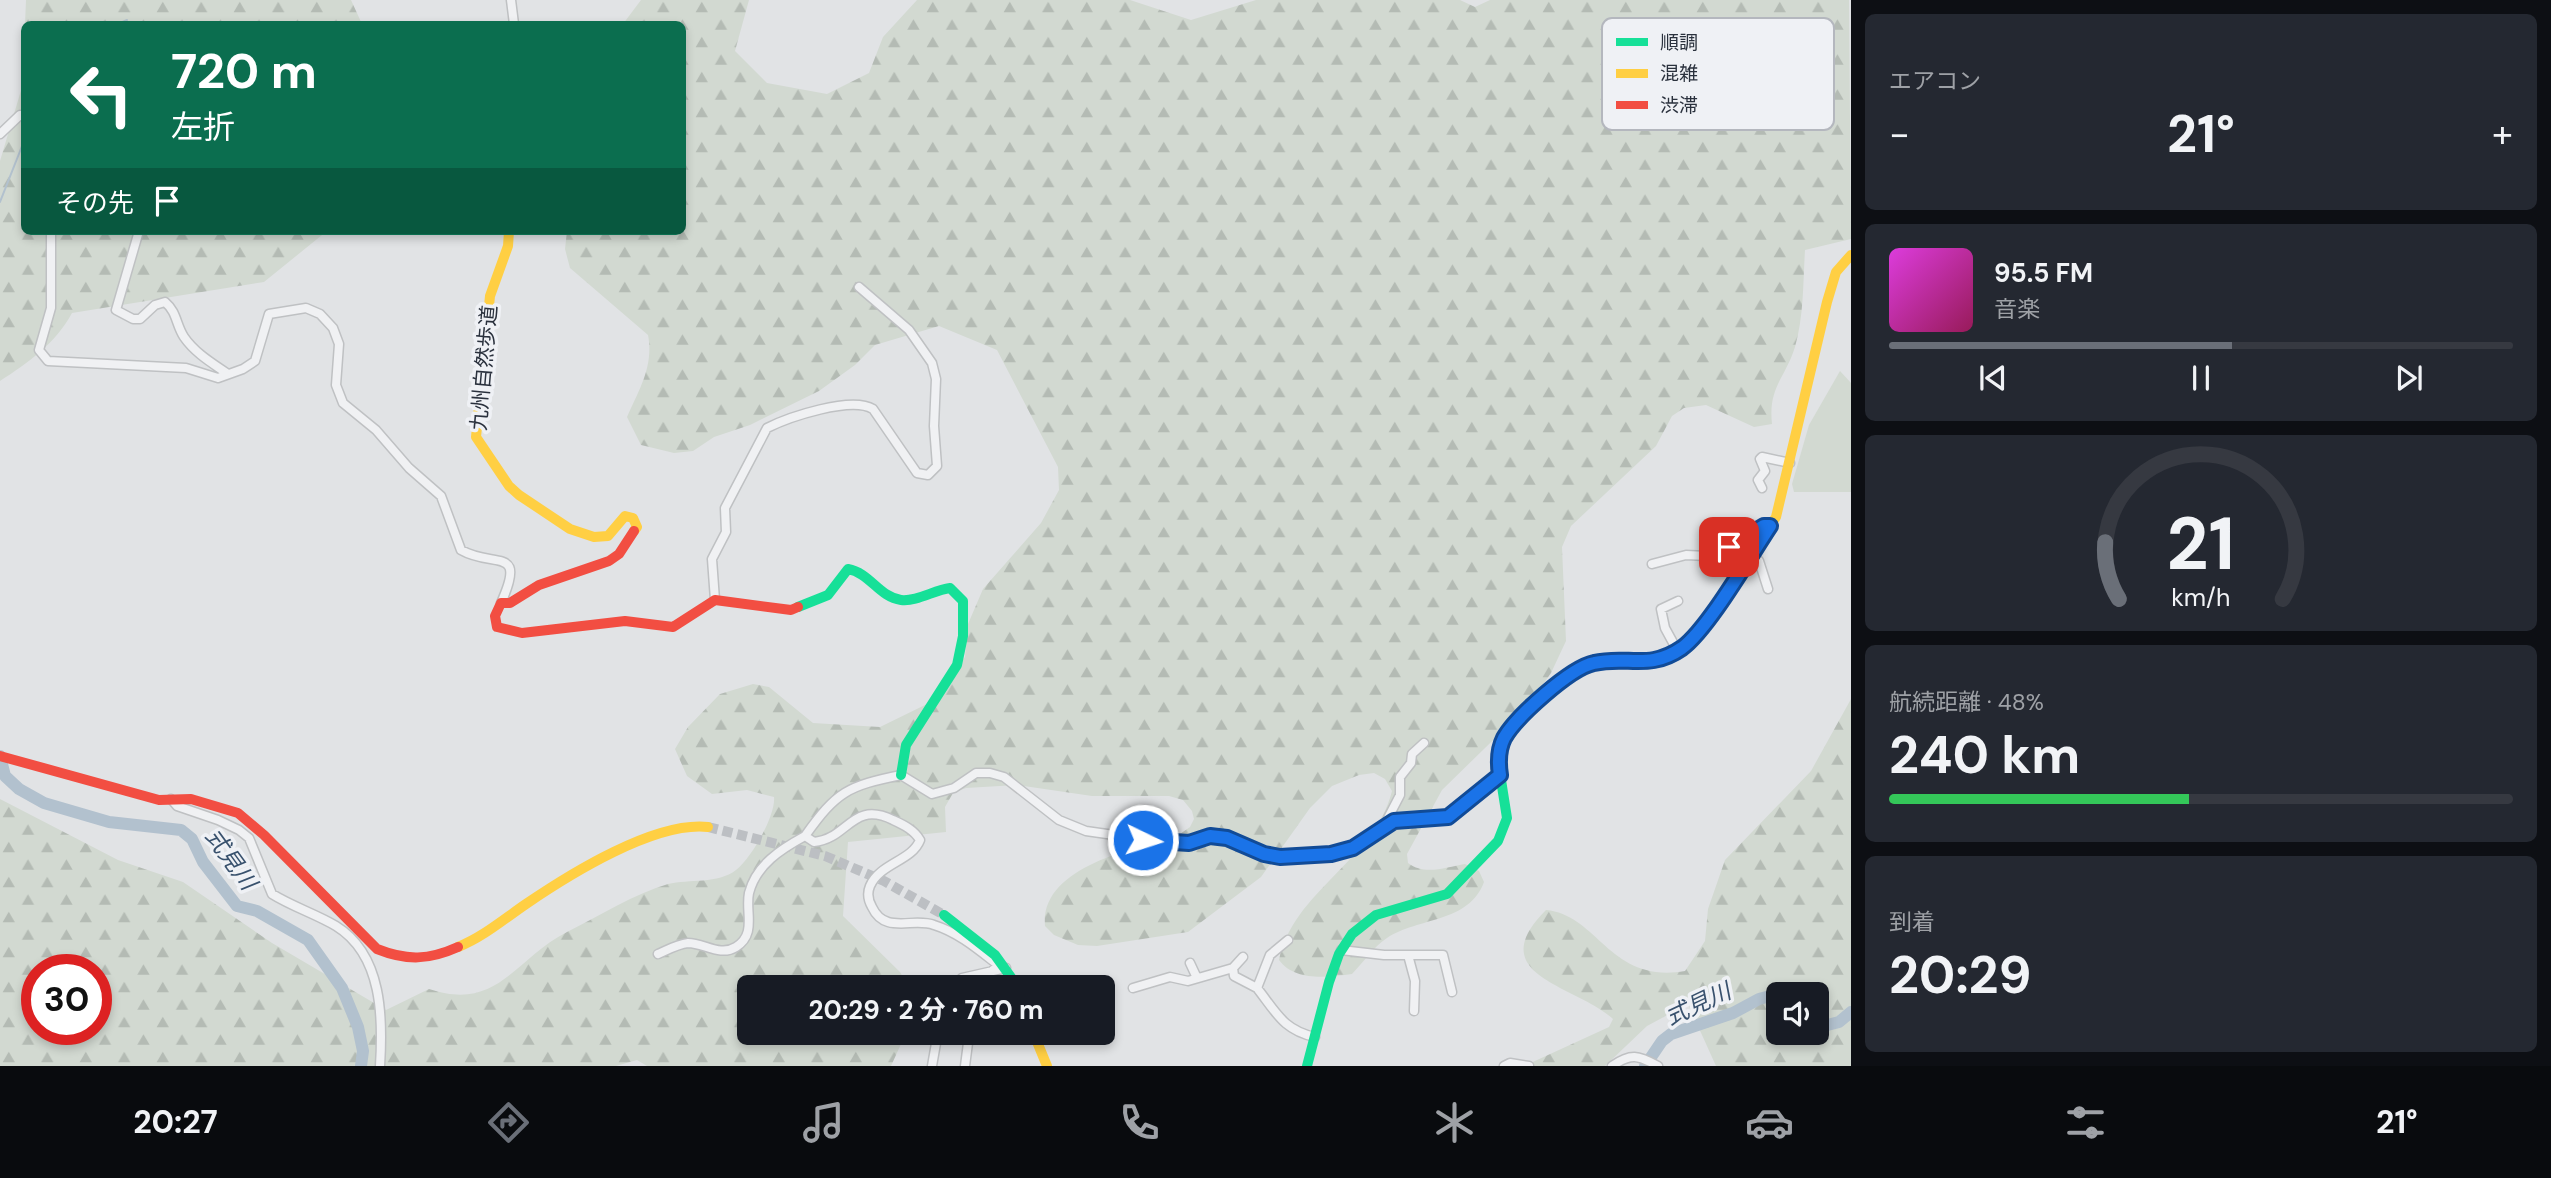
<!DOCTYPE html>
<html lang="ja">
<meta charset="utf-8">
<style>
body{margin:0;font-family:"DM Sans","Noto Sans JP",sans-serif;background:#242831;color:#f1f3f6;height:100vh;display:flex;flex-direction:column;font-size:26px;white-space:nowrap}
*{box-sizing:border-box;margin:0}
p{font-size:23px;color:#9ea1a6}
.icon{flex:none;width:38px;height:38px;fill:none;stroke:currentColor;stroke-width:2;stroke-linecap:round;stroke-linejoin:round}
.map{position:relative;flex:1;overflow:hidden}
.drawer{display:flex;flex-direction:column;gap:14px;padding:14px;background:#0d0f14;width:700px}
.drawer>*{flex:none}
.banner{position:absolute;left:21px;top:21px;width:665px;height:214px;border-radius:10px;box-shadow:0 4px 10px #0003;background:#0b6e4f;color:#fff;overflow:hidden}
.fabs{position:absolute;left:1766px;top:982px;display:grid;gap:14px}
.fabs a{display:grid;place-items:center;width:63px;height:63px;border-radius:10px;background:#171b24;box-shadow:0 4px 10px #0003;font-size:35px}
.speed{position:absolute;left:21px;top:954px;display:flex;gap:14px;font-size:35px;font-weight:700;text-align:center}
.speed>*{display:grid;place-content:center;width:91px;height:91px;border-radius:50%;background:#171b24;box-shadow:0 4px 10px #0003;line-height:1}
.speed .limit{border:10px solid #d22;background:#fff;color:#111}
.pin{position:absolute;display:grid;place-items:center;width:60px;height:60px;color:#fff;margin:-30px;border-radius:14px;box-shadow:0 4px 10px #0006}
.me{position:absolute;width:77px;margin:-38px;rotate:94deg;stroke-linejoin:round;filter:drop-shadow(0 0 5px #0008)}
.turn{display:flex;align-items:center;gap:24px;height:147px;padding:0 35px;font-size:32px}
.turn .icon{width:91px;height:91px;stroke-width:2.5}
.turn b{display:block;font-size:49px;line-height:60px}
.then{display:flex;align-items:center;height:66px;padding:0 35px;background:#0003;gap:14px;font-size:26px}
.big{font-size:52px;font-weight:700;line-height:1.1}
.drawer .card{flex:1;display:flex;flex-direction:column;justify-content:center;gap:10px;min-width:0;padding:0 24px;border-radius:10px;background:#242831}
.drawer .dial{align-items:center;gap:0}
.dial svg{height:182px;overflow:visible;fill:none;stroke:#363941;stroke-width:7;stroke-linecap:round;text-anchor:middle}
.dial text{fill:#f1f3f6;stroke:none}
.song{display:flex;align-items:center;gap:21px}
.cover{width:84px;height:84px;border-radius:10px;background:linear-gradient(135deg,hsl(300 70% 55%),hsl(330 70% 35%))}
.played{height:7px;border-radius:4px;background:linear-gradient(90deg,#6a6f78 55%,#363941 55%)}
.keys{display:flex;justify-content:space-around;direction:ltr}
.heat{display:flex;justify-content:space-between;align-items:center;font-size:38px;direction:ltr}
.charge{height:10px;border-radius:5px;background:linear-gradient(90deg,#34c759 48%,#363941 0)}
.trip{position:absolute;left:737px;top:975px;width:378px;height:70px;border-radius:10px;background:#171b24;box-shadow:0 4px 10px #0003;font-weight:700;line-height:70px;text-align:center}
.menu{display:flex;height:112px;justify-content:space-around;align-items:center;background:#090b0e;color:#9ea1a6}
.menu .icon{width:49px;height:49px}
.menu .active{color:#6a6f78}
.menu b{font-size:32px;color:#f1f3f6}
main{display:flex;flex:1;min-height:0}
.map>svg:first-child{display:block}
</style>
<main>
<div class="map">
<svg width="1851" height="1066" viewBox="0 0 1851 1066">
<defs>
<pattern id="forest-firs" width="22" height="20" patternUnits="userSpaceOnUse" patternTransform="scale(1.75)"><rect width="22" height="20" fill="#d2d9d1"/><path d="M5 1l3.5 6h-7zM16 11l3.5 6h-7z" fill="#b4bbb4"/></pattern>
</defs>
<rect width="100%" height="100%" fill="#e1e3e5"/>
<path fill="#d2d9d1" d="M1840,371L1851,383V492H1794L1792,484L1809,425Z"/>
<path fill="url(#forest-firs)" fill-rule="evenodd" d="M26,0H351L362,24H25Z
M641,0H749L735,51L767,83L827,94L869,73L883,37L917,0H1130L1191,20L1256,0H1460L1475,7L1490,0H1849L1851,239L1805,250C1803,282 1804,316 1795,347C1785,379 1768,387 1772,424L1754,427L1706,405L1684,408L1672,416L1656,446L1571,526L1562,547L1566,641L1551,673L1527,707L1442,790L1407,854L1408,863C1425,876 1446,867 1465,864L1479,871L1484,882C1469,923 1419,917 1387,938C1374,946 1363,963 1352,974C1328,977 1295,982 1279,960C1293,891 1375,860 1392,791L1385,779L1374,773L1359,775L1332,786L1310,808L1261,877L1188,932L1097,946L1078,945L1054,935L1045,926C1040,867 1133,849 1177,836L1190,827L1194,819L1192,811L1183,800L1169,796H1092L1017,785L966,788L953,793L945,807L946,832L848,842L843,916L900,972L909,987H749V1032L906,1033L891,1066H647L637,1060L616,1066H0V799L118,860L183,882L272,943L386,1010L429,989C498,1012 514,959 567,932C599,916 634,894 668,884C689,879 718,884 736,870C751,859 776,815 774,797L747,790L712,794L687,776L675,749L688,727L720,694L753,684L769,687L813,723L880,727L927,704L965,657L968,624L983,589L1041,523L1059,490L1058,467L997,350L939,326L875,345L855,365L819,391L750,425L714,437L693,451L674,453L641,445L627,417C639,390 654,366 648,335L570,268L565,249L567,231H682V24H623ZM37,970H96V1029H37Z
M24,36V231H327L264,282L72,313C56,343 28,363 0,381V161L22,87Z
M1851,699V1066H1716L1688,1004L1647,1026L1605,1066H1524L1609,1027L1613,1019C1577,985 1480,976 1546,910C1599,915 1609,984 1685,971L1705,941L1708,909L1725,860L1811,771ZM1778,994H1816V1032H1778Z"/>
<g fill="none" stroke-linecap="round" stroke-linejoin="round">
<path stroke="#b2c1ce" stroke-width="2" d="M118,24L127,20
M0,202L24,141"/>
<path stroke="#b2c1ce" stroke-width="12" d="M0,756L5,776L19,789L44,803L109,822L181,830L192,839L203,862L237,906L257,911L308,940L342,988L358,1027L363,1051L361,1066
M1816,1028L1839,1022L1851,1012
M1645,1066L1662,1041L1671,1034L1733,1013L1759,999L1770,996L1778,998"/>
<path stroke="#bcbfc3" stroke-width="10" stroke-dasharray="10 5" stroke-linecap="butt" d="M708,827L825,856L884,881L944,915"/>
<defs>
<path id="street" d="M511,0L514,24
M0,134L20,115L24,116
M51,231V308L39,350L48,361L186,368L218,378L243,369L255,361L269,314L306,308L320,314L333,328L339,344L336,385L343,403L376,430L409,468L441,496L461,550C494,569 527,545 501,603
M139,231L116,310L133,319H140L155,305L165,302C177,312 176,325 184,337C195,353 212,363 228,374
M1762,488L1758,480L1765,471L1760,459L1762,457L1790,463
M1752,553L1759,561L1768,589
M1652,564L1686,555L1707,556L1764,526H1770
M715,600L712,559L726,532L725,508L767,428C789,417 851,396 873,409L917,473L928,475L937,466L934,426L936,379L932,363L909,330L859,287
M1677,650L1665,628L1661,609L1678,601
M171,799L177,806L218,820L239,830L249,838L272,894C293,907 316,914 336,926C383,955 383,1019 380,1066
M1389,824L1388,818L1400,795V777L1411,763L1412,754L1424,743
M1288,940L1270,955L1257,988C1276,1012 1283,1030 1315,1037
M1341,950L1384,955H1443L1452,992
M658,954C667,950 678,944 688,943C704,943 720,957 736,947C757,934 745,912 749,893C756,865 781,849 805,836
M1408,955L1415,981L1414,1011
M1243,957L1233,968L1234,976L1257,988
M1190,963L1197,978
M1002,968C981,952 960,933 934,925C913,917 885,935 872,907C868,900 867,893 870,886C880,863 912,861 920,840C914,830 904,825 893,820C852,800 848,839 814,842L805,836C837,791 848,786 901,775L932,794L954,788L976,773H990L1004,777L1059,820L1086,831L1163,842L1189,843L1211,836L1227,838L1264,854L1304,858L1353,848L1398,820L1448,817L1500,775
M954,987L962,978L1006,968
M975,987L993,970
M1133,988L1170,977L1188,981L1233,968
M962,1032L968,1043L965,1066
M932,1066L938,1032
M1504,1066L1510,1063L1529,1066
M1612,1066C1631,1053 1638,1055 1658,1066"/>
</defs>
<use href="#street" stroke="#bfc1c3" stroke-width="11"/>
<use href="#street" stroke="#f0f1f3" stroke-width="8"/>
<path stroke="#16e098" stroke-width="10" d="M798,607L828,595L848,569C870,573 879,597 901,600C917,602 934,590 950,588L963,601V636L957,665L906,745L901,775
M944,915L995,955L1018,987
M1307,1066L1329,982L1339,954L1352,934L1376,915L1447,894L1498,841L1507,818L1498,761L1500,747L1518,719L1577,672"/>
<path stroke="#ffcf43" stroke-width="10" d="M509,231L508,246L490,296L476,437L509,486L519,495L570,529L594,537L608,536L625,516L633,518L637,527L634,531
M1577,672L1584,666L1604,662L1641,663L1662,659L1681,648L1702,625L1776,517L1827,302L1836,272L1851,255
M458,947C483,937 504,919 526,904C570,874 655,821 708,827
M1033,1032L1047,1066"/>
<path stroke="#f24e42" stroke-width="10" d="M634,531L619,554L609,561L539,585L510,603H501L495,616L497,627L522,633L625,621L673,627L715,600L791,610L798,607
M0,756L159,800L191,799L238,813L264,835L377,949C407,961 429,960 458,947"/>
</g>
<g fill="none" stroke-linecap="round" stroke-linejoin="round">
<defs>
<path id="route" d="M1143,840L1189,843L1210,836L1227,838L1264,854L1280,857L1331,854L1353,848L1394,821L1448,817L1500,775C1498,762 1498,750 1504,738C1516,717 1570,668 1594,663C1627,655 1649,671 1682,648C1708,629 1750,556 1770,526H1764L1729,547"/>
</defs>
<use href="#route" stroke="#114b97" stroke-width="18"/>
<use href="#route" stroke="#1a73e8" stroke-width="12"/>
</g>
<g text-anchor="middle" dominant-baseline="central" stroke-width="7" stroke-linejoin="round" paint-order="stroke">
<g font-size="21" fill="#2a313d" stroke="#eff1f5">
<text transform="translate(484 368) rotate(-85)">九州自然歩道</text>
</g>
<g font-size="23" font-style="italic" fill="#38516d" stroke="#eff1f5">
<text transform="translate(231 859) rotate(54)">式見川</text>
<text transform="translate(1698 1004) rotate(-25)">式見川</text>
</g>
</g>
<rect x="1602" y="18" width="232" height="112" rx="10" fill="#eff1f5" stroke="#b4b7be" stroke-width="2"/>
<rect x="1616" y="38" width="32" height="8" fill="#16e098"/>
<rect x="1616" y="69" width="32" height="9" fill="#ffcf43"/>
<rect x="1616" y="101" width="32" height="8" fill="#f24e42"/>
<g font-size="19" fill="#2a313d">
<text x="1660" y="49">順調</text>
<text x="1660" y="80">混雑</text>
<text x="1660" y="112">渋滞</text>
</g>
</svg>
<div class="fabs">
<a><svg class="icon" aria-label="sound" viewBox="0 0 24 24"><path d="M4 9h4l5-4v14l-5-4H4zM17 9q2 3 0 6"/></svg></a>
</div>
<div class="speed"><div class="limit">30</div></div>
<div class="pin" style="left:1729px;top:547px;background:#d93025"><svg class="icon" aria-label="arrive" viewBox="0 0 24 24"><path d="M6 21V4h12l-3 4 3 4H6"/></svg></div>
<svg class="me" style="left:1143px;top:840px" viewBox="-20 -20 40 40"><circle r="17" fill="#1a73e8" stroke="#fff" stroke-width="3"/><path d="M0-11L8 9 0 5-8 9z" fill="#fff"/></svg>
<div class="trip">20:29 · 2 分 · 760 m</div>
<div class="banner">
<div class="turn"><svg class="icon" aria-label="left" viewBox="0 0 24 24"><path d="M17 20v-9H6M10 6l-5 5 5 5"/></svg><div><b>720 m</b>左折</div></div>
<div class="then">その先<svg class="icon" aria-label="arrive" viewBox="0 0 24 24"><path d="M6 21V4h12l-3 4 3 4H6"/></svg></div>
</div>
</div>
<section class="drawer">
<div class="card"><p>エアコン</p>
<div class="heat"><a>−</a><b class="big">21°</b><a>+</a></div>
</div>
<div class="card">
<div class="song"><i class="cover"></i><div><b>95.5 FM</b><p>音楽</p></div></div>
<div class="played"></div>
<div class="keys"><svg class="icon" aria-label="previous" viewBox="0 0 24 24"><path d="M18 5L8 12l10 7zM5 5v14"/></svg><svg class="icon" aria-label="pause" viewBox="0 0 24 24"><path d="M8 5v14M16 5v14"/></svg><svg class="icon" aria-label="next" viewBox="0 0 24 24"><path d="M6 5l10 7-10 7zM19 5v14"/></svg></div>
</div>
<div class="card dial"><svg viewBox="0 0 100 80">
<path d="M14 69A42 42 0 1 1 86 69"/>
<path d="M14 69A42 42 0 0 1 8 44" stroke="#6a6f78"/>
<text x="50" y="56" font-size="32" font-weight="700">21</text>
<text x="50" y="72" font-size="11">km/h</text>
</svg></div>
<div class="card"><p>航続距離 · 48%</p><b class="big">240 km</b><div class="charge"></div></div>
<div class="card"><p>到着</p><b class="big">20:29</b></div>
</section>
</main>
<nav class="menu">
<b>20:27</b>
<svg class="icon active" aria-label="directions" viewBox="0 0 24 24"><path d="M12 3l9 9-9 9-9-9zM9 14v-3h6M13 9l2 2-2 2"/></svg>
<svg class="icon" aria-label="music" viewBox="0 0 24 24"><path d="M9 18V5l10-2v13"/><circle cx="6" cy="18" r="3"/><circle cx="16" cy="16" r="3"/></svg>
<svg class="icon" aria-label="phone" viewBox="0 0 24 24"><path d="M5 4h4l2 5-3 2q2 4 5 5l2-3 5 2v4C11 20 4 13 5 4z"/></svg>
<svg class="icon" aria-label="climate" viewBox="0 0 24 24"><path d="M12 3v18M4 7l16 10M4 17L20 7"/></svg>
<svg class="icon" aria-label="car" viewBox="0 0 24 24"><path d="M5 17H2v-5l4-1 3-4h7l3 4 3 1v5h-3M9 17h6M6 11h13"/><circle cx="7" cy="17" r="2"/><circle cx="17" cy="17" r="2"/></svg>
<svg class="icon" aria-label="filters" viewBox="0 0 24 24"><path d="M4 7h16M4 17h16"/><circle cx="9" cy="7" r="2"/><circle cx="15" cy="17" r="2"/></svg>
<b>21°</b>
</nav>
